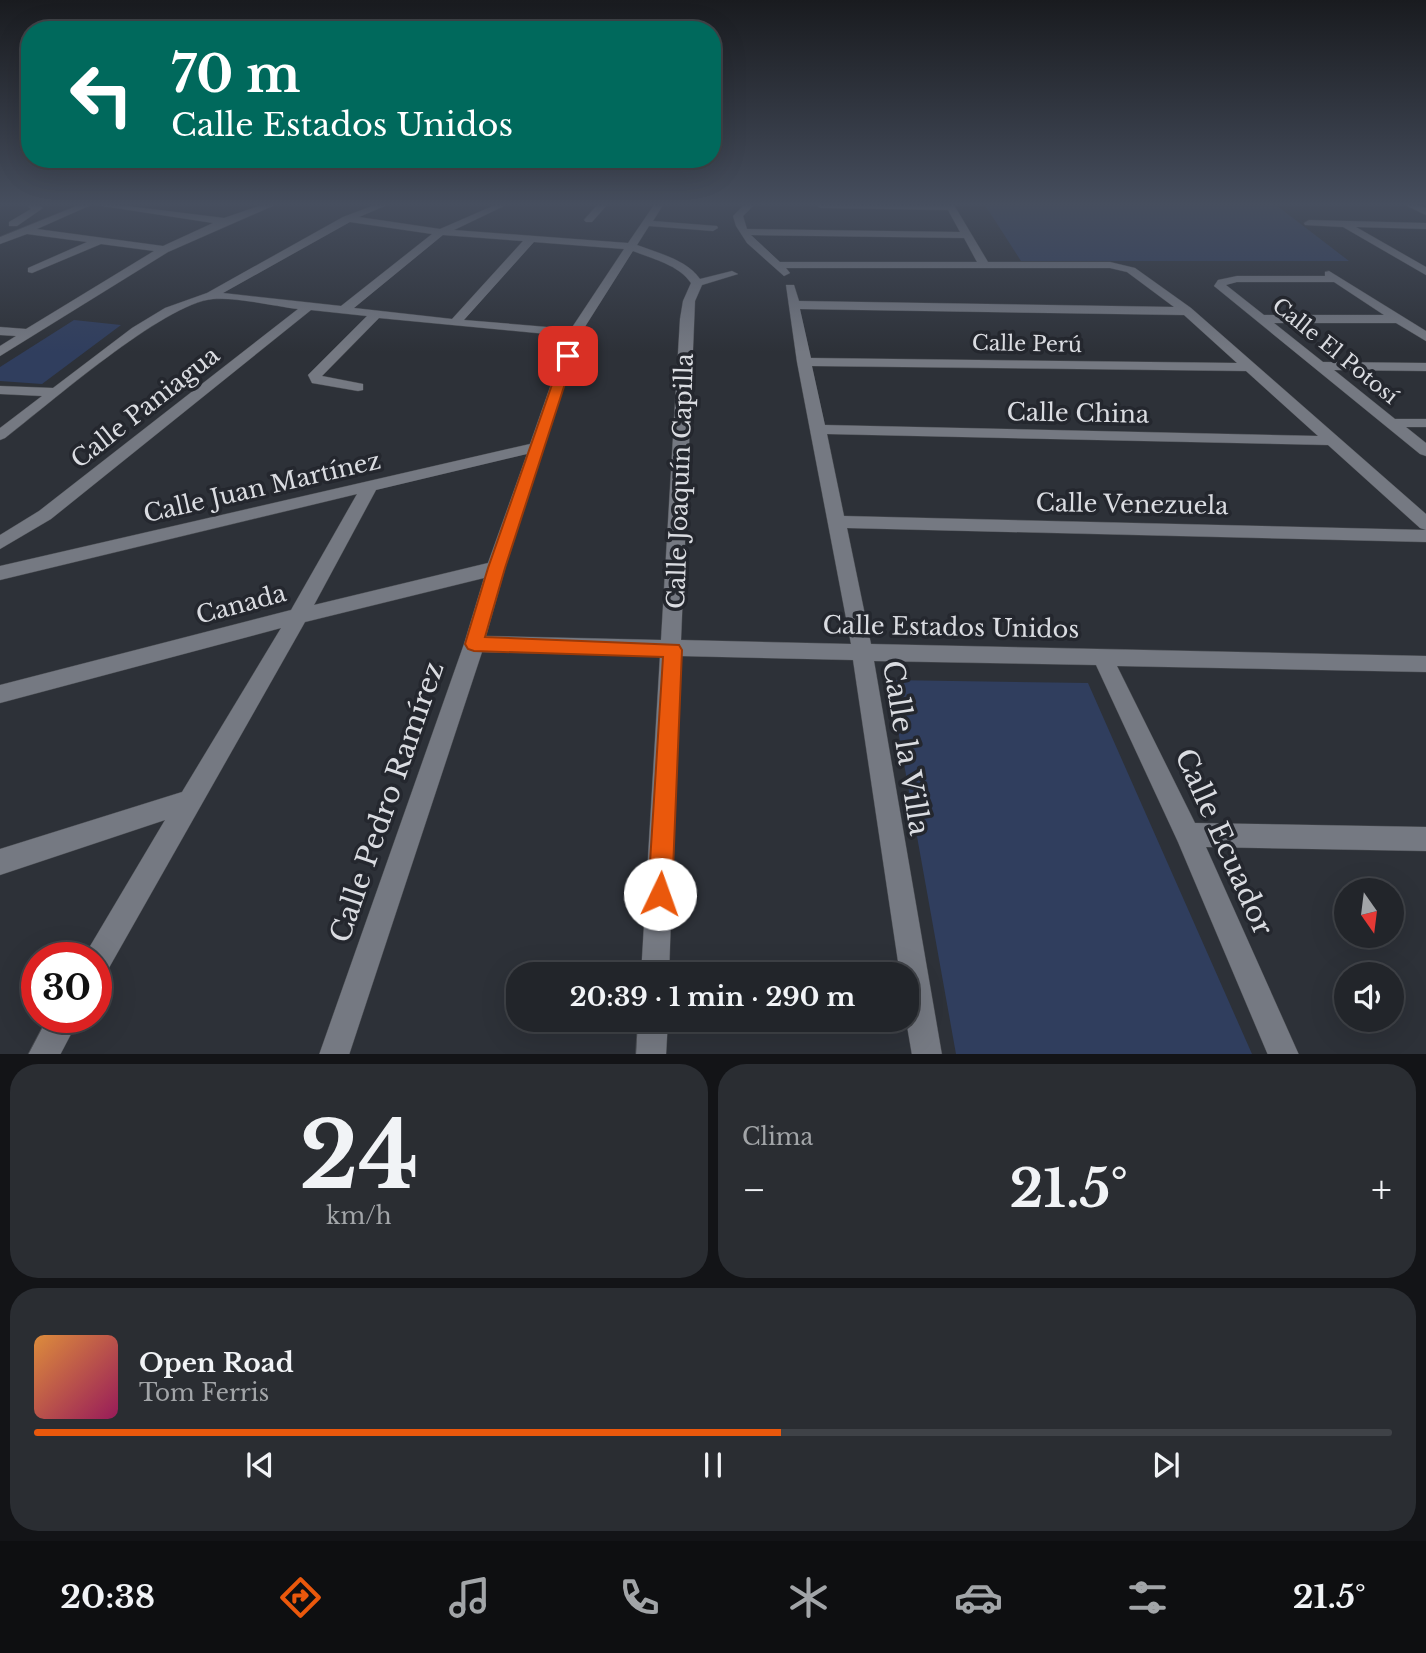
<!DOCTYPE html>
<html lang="es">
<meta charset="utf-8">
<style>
body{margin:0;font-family:"Libre Baskerville",serif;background:#2a2d32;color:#f1f3f6;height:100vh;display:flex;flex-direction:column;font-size:26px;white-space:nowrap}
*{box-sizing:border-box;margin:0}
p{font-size:23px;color:#a2a5a8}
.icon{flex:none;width:38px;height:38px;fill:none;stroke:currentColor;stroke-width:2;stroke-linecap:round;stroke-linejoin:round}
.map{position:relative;height:1054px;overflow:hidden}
.drawer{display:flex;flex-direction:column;gap:10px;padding:10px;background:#131417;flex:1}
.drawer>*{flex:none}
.banner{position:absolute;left:21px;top:21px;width:700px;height:147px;border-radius:28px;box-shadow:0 7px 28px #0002,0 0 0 2px #3f4247;background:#00695c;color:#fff;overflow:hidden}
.needle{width:46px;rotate:166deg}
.controls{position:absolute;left:1334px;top:878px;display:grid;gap:14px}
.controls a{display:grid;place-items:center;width:70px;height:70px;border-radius:50%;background:#22252a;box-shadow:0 7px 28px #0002,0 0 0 2px #3f4247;font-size:35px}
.speed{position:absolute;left:21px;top:942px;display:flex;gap:14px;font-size:35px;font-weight:700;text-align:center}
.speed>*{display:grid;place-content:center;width:91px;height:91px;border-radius:50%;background:#22252a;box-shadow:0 7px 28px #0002,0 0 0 2px #3f4247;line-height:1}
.speed .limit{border:10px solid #d22;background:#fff;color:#111}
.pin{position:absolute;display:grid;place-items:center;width:60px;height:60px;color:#fff;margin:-30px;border-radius:14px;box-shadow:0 4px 10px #0006}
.me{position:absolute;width:77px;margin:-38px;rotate:3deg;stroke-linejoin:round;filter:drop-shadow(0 0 5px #0008)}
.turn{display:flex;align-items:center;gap:24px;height:147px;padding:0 35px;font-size:32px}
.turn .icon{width:91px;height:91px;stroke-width:2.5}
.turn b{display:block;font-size:49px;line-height:60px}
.big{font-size:52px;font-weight:700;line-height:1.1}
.drawer .widget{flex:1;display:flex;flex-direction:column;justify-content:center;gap:10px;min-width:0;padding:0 24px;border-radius:28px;background:#2a2d32}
.drawer .dial{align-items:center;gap:0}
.dial b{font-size:91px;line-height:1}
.song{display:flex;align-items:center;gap:21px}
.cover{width:84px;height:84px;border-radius:10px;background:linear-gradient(135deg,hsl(30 70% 55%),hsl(330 70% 35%))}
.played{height:7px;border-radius:4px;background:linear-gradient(90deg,#ea580c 55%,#3f4247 55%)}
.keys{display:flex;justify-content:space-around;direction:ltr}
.heat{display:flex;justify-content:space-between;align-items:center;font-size:38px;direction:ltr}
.drawer .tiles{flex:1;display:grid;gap:10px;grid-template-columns:1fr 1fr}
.widget:last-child{grid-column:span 2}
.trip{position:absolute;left:506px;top:962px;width:413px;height:70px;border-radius:28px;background:#22252a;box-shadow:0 7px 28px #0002,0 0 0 2px #3f4247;font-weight:700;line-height:70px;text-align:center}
.tabs{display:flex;height:112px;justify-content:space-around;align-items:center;background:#0e0f11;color:#a2a5a8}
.tabs .icon{width:49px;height:49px}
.tabs .on{color:#ea580c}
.tabs b{font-size:32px;color:#f1f3f6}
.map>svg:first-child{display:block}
</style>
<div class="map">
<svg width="1426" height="1055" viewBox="0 0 1426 1055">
<rect width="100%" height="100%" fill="#2d3138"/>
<path fill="#303e5e" d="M985,205H1276L1349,261H1021Z
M74,320L121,325L42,384L0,381V367Z
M889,680L1088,683L1252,1054H956Z"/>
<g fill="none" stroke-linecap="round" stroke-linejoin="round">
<defs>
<path id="minor" d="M26,205H38L43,208L17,226H9V222L31,209Z
M79,205H91L37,229L163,246L213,223L96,205H119L224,218L262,205H275L168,252L0,356V346L16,336L0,335V327L26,329L154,251L101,244L32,273L28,272V268L87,242L27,234L0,244V237Z
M375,205H387L359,217L440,229L495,205H506L454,230L628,243L654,205H663L653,221L717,226L718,228L713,231L649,226L637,245C658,253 687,260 700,279L732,271L738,274L702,285L695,301L681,640L851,644L797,362L786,285H794L799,301L1174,307L1127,272L1110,268H786L790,273L784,276L747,243L736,226L733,216L744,205H754L743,216L747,229L960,232L948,210L821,208L816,205H954L988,262H1110L1135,268L1191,308L1426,514V530L1420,528L1328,445L827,434L844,516L1426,530V542L847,528L871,644L1426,656V672L1117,666L1195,823L1426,827V851L1206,847L1299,1055H1268L1178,842L1096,665L874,661L942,1055H912L906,1020V975H900L853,660L680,656L669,975H641L660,656L482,652L349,1055H319L464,644L484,578L305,622L106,973L96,977V957H84L86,953L165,820L0,875V849L182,792L281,628L0,703V685L291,610L357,494L0,580V566L530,444L568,336L379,318L322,376L363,384V390L358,391L312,383L308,375L367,316L311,310L51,519L0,549V535L39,511L298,309C274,306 236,297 213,299C164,303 48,405 5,438L0,440V428L42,396L0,394V386L53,388L132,328L165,308L207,293L343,217ZM350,222L432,234L341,306L223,293ZM443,235L523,241L452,319L354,308ZM751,235L964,238L977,262H780ZM534,242L624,249L571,329L464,320ZM633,251C653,259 679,265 691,283L683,301L680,319L661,640L486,636L505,568L581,333ZM800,309L1184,315L1237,363L811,358ZM812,366L1246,371L1318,436L825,425ZM527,454L488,563L314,605L376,490Z
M597,205H607L592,222H586L584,220Z
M1405,205H1417L1426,208V215Z
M1309,220L1426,223V229L1356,227L1426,267V275L1343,227L1305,225L1304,223Z
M1329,271L1426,331V341L1396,323H1274L1323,362L1426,363V371L1334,370L1395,419H1426V427H1406L1426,443V456L1420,454L1214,286L1218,280L1237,276H1325V272ZM1237,282H1334L1384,315H1264L1226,285Z
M48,1017H80L60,1055H28Z
M638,1020H668L666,1055H636Z"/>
</defs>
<use href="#minor" stroke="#494c51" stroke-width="1"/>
<use href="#minor" fill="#757982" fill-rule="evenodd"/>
</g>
<linearGradient id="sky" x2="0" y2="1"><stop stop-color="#191b1f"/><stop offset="0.58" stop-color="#464e5e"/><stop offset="1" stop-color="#464e5e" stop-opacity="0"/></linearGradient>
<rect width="1426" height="352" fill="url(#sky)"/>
<path fill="#ea580c" stroke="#983908" stroke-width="2" d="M568,352L574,356L505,568L485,637L679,645L682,650L672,894L668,902L660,906L651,902L648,894L663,657L474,651L468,649L465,644L488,568L562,356Z"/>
<g text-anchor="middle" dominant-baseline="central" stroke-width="7" stroke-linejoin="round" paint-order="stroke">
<g font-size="21" fill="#dadce1" stroke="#24272e">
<text transform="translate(1027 344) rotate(1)">Calle Perú</text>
<text transform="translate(1335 351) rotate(39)">Calle El Potosí</text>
</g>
<g font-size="24" fill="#dadce1" stroke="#24272e">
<text transform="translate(145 407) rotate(-38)">Calle Paniagua</text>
<text transform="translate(1078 413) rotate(1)">Calle China</text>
<text transform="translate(680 481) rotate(-88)">Calle Joaquín Capilla</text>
<text transform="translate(262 487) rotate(-13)">Calle Juan Martínez</text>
<text transform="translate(1132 504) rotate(1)">Calle Venezuela</text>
<text transform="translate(241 604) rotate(-15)">Canada</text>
<text transform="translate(951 627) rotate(1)">Calle Estados Unidos</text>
</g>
<g font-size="28" fill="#dadce1" stroke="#24272e">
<text transform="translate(906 748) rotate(81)">Calle la Villa</text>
<text transform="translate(387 802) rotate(-71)">Calle Pedro Ramírez</text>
<text transform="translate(1224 842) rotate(66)">Calle Ecuador</text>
</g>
</g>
</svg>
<div class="controls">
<a><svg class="needle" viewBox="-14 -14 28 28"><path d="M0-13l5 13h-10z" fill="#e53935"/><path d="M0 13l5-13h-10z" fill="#a2a5a8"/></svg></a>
<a><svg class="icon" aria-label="sound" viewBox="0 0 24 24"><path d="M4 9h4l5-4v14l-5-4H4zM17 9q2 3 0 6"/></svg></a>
</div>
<div class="speed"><div class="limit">30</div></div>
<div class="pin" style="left:568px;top:356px;background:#d93025"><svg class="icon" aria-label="arrive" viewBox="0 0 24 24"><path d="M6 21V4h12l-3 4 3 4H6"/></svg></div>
<svg class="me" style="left:660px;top:894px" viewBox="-20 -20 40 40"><circle r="19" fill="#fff"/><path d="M0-13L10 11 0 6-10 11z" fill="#ea580c"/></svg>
<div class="trip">20:39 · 1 min · 290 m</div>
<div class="banner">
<div class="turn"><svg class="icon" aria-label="left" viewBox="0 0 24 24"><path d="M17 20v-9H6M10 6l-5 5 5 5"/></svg><div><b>70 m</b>Calle Estados Unidos</div></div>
</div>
</div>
<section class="drawer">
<div class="tiles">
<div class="widget dial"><b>24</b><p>km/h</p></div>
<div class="widget"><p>Clima</p>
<div class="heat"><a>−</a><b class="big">21.5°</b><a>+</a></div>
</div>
<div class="widget">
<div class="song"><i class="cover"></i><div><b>Open Road</b><p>Tom Ferris</p></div></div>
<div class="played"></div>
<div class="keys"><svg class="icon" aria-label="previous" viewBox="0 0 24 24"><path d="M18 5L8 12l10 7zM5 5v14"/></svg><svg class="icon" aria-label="pause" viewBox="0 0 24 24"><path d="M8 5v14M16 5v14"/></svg><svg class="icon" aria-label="next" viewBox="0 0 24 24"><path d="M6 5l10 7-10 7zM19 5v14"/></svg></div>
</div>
</div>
</section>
<nav class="tabs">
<b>20:38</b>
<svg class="icon on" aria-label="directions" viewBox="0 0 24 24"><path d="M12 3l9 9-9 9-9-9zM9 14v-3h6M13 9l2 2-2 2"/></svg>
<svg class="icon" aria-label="music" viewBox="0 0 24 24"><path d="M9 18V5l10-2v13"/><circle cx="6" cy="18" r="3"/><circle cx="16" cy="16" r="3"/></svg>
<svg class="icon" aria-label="phone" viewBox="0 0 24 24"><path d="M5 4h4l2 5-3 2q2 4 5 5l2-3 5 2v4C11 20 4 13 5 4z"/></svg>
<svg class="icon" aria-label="climate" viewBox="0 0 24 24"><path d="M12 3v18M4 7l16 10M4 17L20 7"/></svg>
<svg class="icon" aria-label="car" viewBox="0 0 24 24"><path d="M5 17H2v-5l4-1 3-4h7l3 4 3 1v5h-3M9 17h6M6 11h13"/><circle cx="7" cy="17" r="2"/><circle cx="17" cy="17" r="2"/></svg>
<svg class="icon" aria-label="filters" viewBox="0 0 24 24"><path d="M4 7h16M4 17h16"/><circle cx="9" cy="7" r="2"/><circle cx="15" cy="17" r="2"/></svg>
<b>21.5°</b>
</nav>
